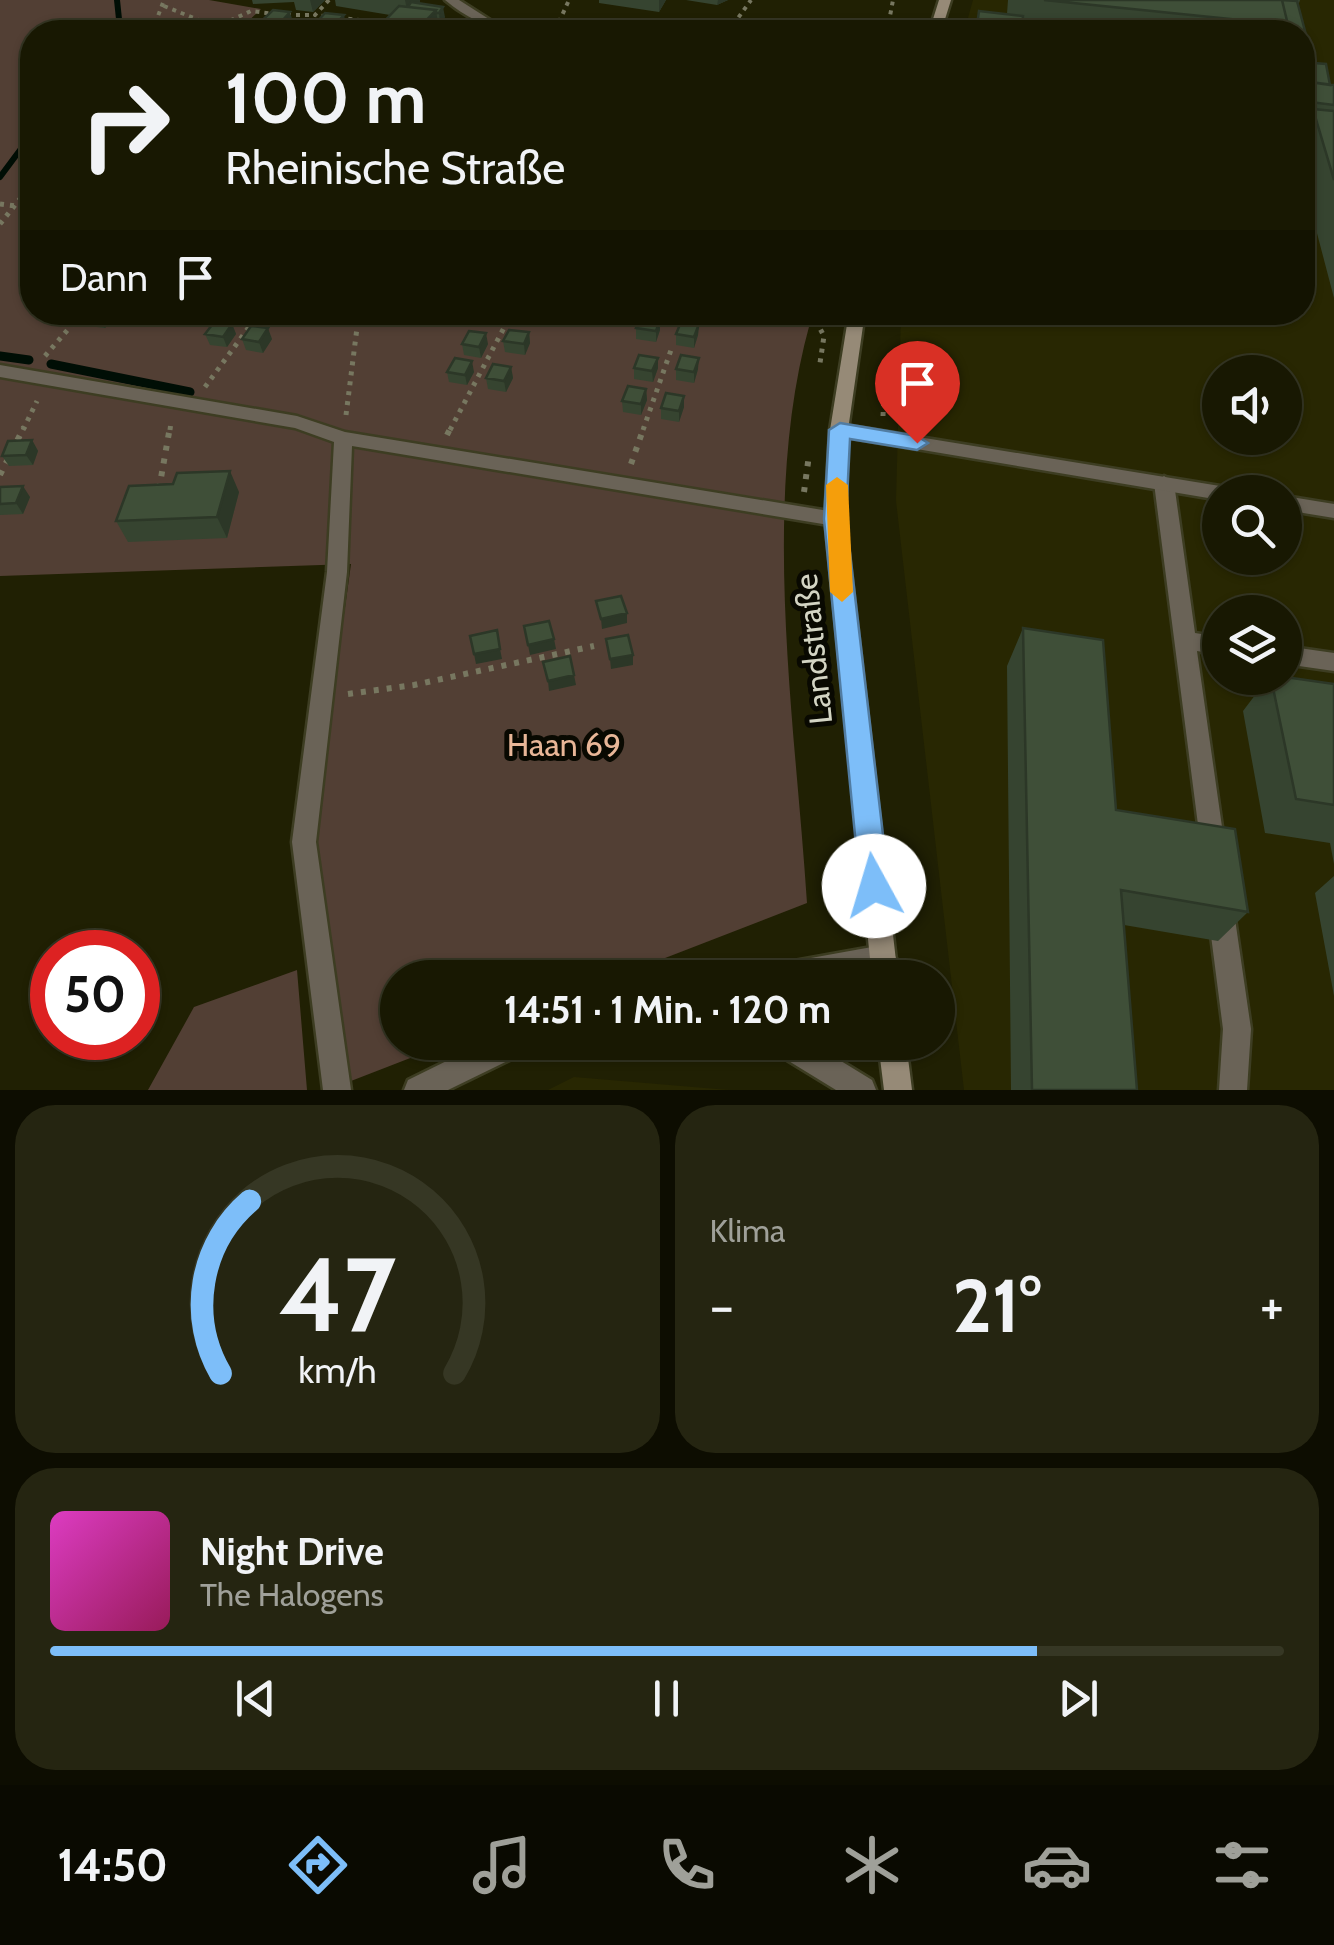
<!DOCTYPE html>
<html lang="de">
<meta charset="utf-8">
<style>
body{margin:0;font-family:Cabin,sans-serif;background:#252511;color:#f1f3f6;height:100vh;display:flex;flex-direction:column;font-size:38px;white-space:nowrap}
*{box-sizing:border-box;margin:0}
p{font-size:32px;color:#9fa099}
.icon{flex:none;width:55px;height:55px;fill:none;stroke:currentColor;stroke-width:2;stroke-linecap:round;stroke-linejoin:round}
.map{position:relative;height:1090px;overflow:hidden}
.panel{display:flex;flex-direction:column;gap:15px;padding:15px;background:#0d0d01;flex:1}
.panel>*{flex:none}
.guide{position:absolute;left:20px;top:20px;width:1295px;height:305px;border-radius:40px;box-shadow:0 2px 8px #0004,0 0 0 2px #363724;background:#181802;color:#f1f3f6;overflow:hidden}
.controls{position:absolute;left:1202px;top:355px;display:grid;gap:20px}
.controls a{display:grid;place-items:center;width:100px;height:100px;border-radius:50%;background:#181802;box-shadow:0 2px 8px #0004,0 0 0 2px #363724;font-size:50px}
.speed{position:absolute;left:30px;top:930px;display:flex;gap:20px;font-size:50px;font-weight:700;text-align:center}
.speed>*{display:grid;place-content:center;width:130px;height:130px;border-radius:50%;background:#181802;box-shadow:0 2px 8px #0004,0 0 0 2px #363724;line-height:1}
.speed .limit{border:15px solid #d22;background:#fff;color:#111}
.pin{position:absolute;display:grid;place-items:center;width:85px;height:85px;color:#fff;margin:-102px -42px;border-radius:50% 50% 50% 0;rotate:-45deg;box-shadow:0 0 10px #0007}
.pin .icon{rotate:45deg}
.me{position:absolute;width:110px;margin:-55px;rotate:354deg;stroke-linejoin:round;filter:drop-shadow(0 0 8px #0008)}
.turn{display:flex;align-items:center;gap:35px;height:210px;padding:0 40px;font-size:45px}
.turn .icon{width:130px;height:130px;stroke-width:2.5}
.turn b{display:block;font-size:70px;line-height:85px}
.then{display:flex;align-items:center;height:95px;padding:0 40px;background:#0003;gap:20px;font-size:38px}
.big{font-size:75px;font-weight:800;line-height:1.1}
.panel .card{flex:1;display:flex;flex-direction:column;justify-content:center;gap:15px;min-width:0;padding:0 35px;border-radius:40px;background:#252511}
.panel .dial{align-items:center;gap:0}
.dial svg{height:260px;overflow:visible;fill:none;stroke:#363724;stroke-width:7;stroke-linecap:round;text-anchor:middle}
.dial text{fill:#f1f3f6;stroke:none}
.song{display:flex;align-items:center;gap:30px}
.cover{width:120px;height:120px;border-radius:15px;background:linear-gradient(135deg,hsl(310 70% 55%),hsl(330 70% 35%))}
.played{height:10px;border-radius:5px;background:linear-gradient(90deg,#7dbef9 80%,#363724 80%)}
.keys{display:flex;justify-content:space-around;direction:ltr}
.heat{display:flex;justify-content:space-between;align-items:center;font-size:55px;direction:ltr}
.panel .tiles{flex:1;display:grid;gap:15px;grid-template-columns:1fr 1fr}
.card:last-child{grid-column:span 2}
.trip{position:absolute;left:380px;top:960px;width:575px;height:100px;border-radius:50px;background:#181802;box-shadow:0 2px 8px #0004,0 0 0 2px #363724;font-weight:800;line-height:100px;text-align:center}
.tab-bar{display:flex;height:160px;justify-content:space-around;align-items:center;background:#0a0a01;color:#9fa099}
.tab-bar .icon{width:70px;height:70px}
.tab-bar .selected{color:#7dbef9}
.tab-bar b{font-size:45px;color:#f1f3f6}
.map>svg:first-child{display:block}
</style>
<div class="map">
<svg width="1334" height="1090" viewBox="0 0 1334 1090">
<rect width="100%" height="100%" fill="#202003"/>
<path fill="#282702" fill-rule="evenodd" d="M973,0H1334V1090H964L896,501L901,313L1302,312V32H964ZM1220,372H1285V438H1220ZM1220,492H1285V558H1220ZM1220,612H1285V678H1220Z
M574,1077L729,1090H548Z"/>
<path fill="#523f34" d="M0,0H209L261,9L237,32H32V312H740L810,323C760,502 795,719 807,903L616,977L398,978V1042L449,1043L351,1081L313,839L351,564L0,576Z
M297,970L307,1090H148L194,1007Z"/>
<g fill="none" stroke-linecap="round" stroke-linejoin="round">
<path stroke="#000e05" stroke-width="6" d="M112,32L119,19L117,0
M0,177L32,134"/>
<path stroke="#000e05" stroke-width="9" d="M0,356L29,360
M51,364L190,392"/>
<defs>
<path id="service" d="M0,365L297,416L345,432L835,512L845,519L835,526L352,446L347,572L316,842L351,1090H323L292,842L327,572L334,442L295,428L0,377Z
M1164,476L1174,483L1195,633L1220,637V655L1197,651L1225,848L1222,856L1213,860L1204,856L1201,848L1154,483Z
M1285,646L1334,653V671L1285,664Z
M1221,900L1230,903L1234,912L1251,1029L1247,1090H1219L1223,1029L1208,912L1212,903Z"/>
<path id="minor" d="M445,0H459L492,21L547,28L553,32C511,35 478,28 445,0Z
M839,424L1220,486L1229,492H1220V500L833,435L830,430L833,425Z
M1285,496L1334,504V518L1285,510Z"/>
<path id="tertiary" d="M883,945L892,949L896,958L892,967C852,984 802,978 759,978L763,969L772,965Z
M485,1042H530L526,1052L448,1090H404L408,1080Z
M770,1042H810L872,1080L876,1090H836L774,1052Z"/>
<path id="secondary" d="M939,0H951L941,32H929Z
M849,312H865L848,430L845,519L898,978H872L825,519L830,430Z
M878,1042H906L912,1090H884Z"/>
</defs>
<use href="#service" stroke="#3d3d22" stroke-width="5"/>
<use href="#minor" stroke="#3d3d22" stroke-width="5"/>
<use href="#tertiary" stroke="#3d3d22" stroke-width="5"/>
<use href="#secondary" stroke="#3d3d22" stroke-width="5"/>
<path stroke="#777760" stroke-width="4" stroke-dasharray="4 5" stroke-linecap="butt" d="M329,0L315,15L359,20L348,32
M164,6L216,27L251,11L275,14
M287,15H315
M559,22L569,0
M152,32L164,0
M728,32L751,0
M887,32L893,0
M25,192L32,183"/>
<path stroke="#777760" stroke-width="5" stroke-dasharray="4 6" stroke-linecap="butt" d="M0,204L32,208
M0,224L27,190
M811,312L824,336L820,363
M45,356L83,312
M205,387L260,312
M346,415L359,312
M883,416L885,372
M23,430L37,401
M170,430L171,422
M450,430L506,324
M643,430L671,350"/>
<path stroke="#777760" stroke-width="6" stroke-dasharray="5 8" stroke-linecap="butt" d="M447,435L451,427
M631,464L644,427
M0,475L24,427
M159,489L170,427
M804,492L809,455
M348,694L414,685L594,646"/>
<use href="#service" fill="#6a6357" fill-rule="evenodd"/>
<use href="#minor" fill="#6a6357" fill-rule="evenodd"/>
<use href="#tertiary" fill="#6a6357" fill-rule="evenodd"/>
<use href="#secondary" fill="#968a77" fill-rule="evenodd"/>
</g>
<path fill="#364430" d="M252,0H325L313,12L296,10L294,2L253,4Z
M335,0H420V3L445,17L440,23H438L439,30L436,32H374L390,15L336,6Z
M599,0H666L659,12L599,3Z
M686,0H728L717,5Z
M1008,0H1300L1298,6L1309,46L1302,60V32H974L979,11L1007,14Z
M1302,62L1330,85H1334V298L1302,176Z
M50,312H80L71,323L54,320Z
M229,312H254L248,321L231,319Z
M267,312H292L286,321L269,318Z
M471,312H494L491,318L472,315Z
M509,312H535L530,324L510,321Z
M83,315H115L105,328L89,326Z
M232,324L236,334L227,347L210,345L205,334Z
M699,324L698,335L694,348L676,345V334Z
M636,328L660,330L656,342L636,339Z
M529,332L530,343L525,355L505,352L503,341Z
M242,339H272L263,353L246,350Z
M462,344H488L481,358L464,355Z
M511,367L513,378L506,392L488,389L486,378Z
M634,368H658L653,382L634,379Z
M676,369H698L694,383L676,380Z
M447,372H474L467,385L449,382Z
M646,389L647,400L641,415L623,412L622,401Z
M684,407L679,422L661,419V408Z
M32,440L38,451L33,465L9,466L2,456Z
M0,487L30,497L23,514L0,515Z
M239,492L227,538L128,542L116,521Z
M1023,628L1116,810L1248,912L1218,941L1124,925L1137,1090H1011L1007,666Z
M1268,678H1285L1334,684V864L1330,843L1265,833L1243,711Z
M1334,876V996L1315,893Z"/>
<path fill="#2c3727" d="M310,0H325L313,12Z
M405,0H420V3L407,10Z
M659,0H666L659,12Z
M718,0H728L717,5Z
M443,7L445,17L440,23L439,13Z
M436,10L439,30L436,32H415Z
M290,12L293,22L282,21Z
M344,15L346,25L339,32H328Z
M66,312H80L71,323Z
M103,312H114L115,315L105,328L99,317Z
M245,312H254L248,321Z
M283,312H292L286,321Z
M529,312H535L530,324L529,313Z
M660,320V330L656,342V331Z
M232,324L236,334L227,347L223,337Z
M699,324L698,335L694,348V337Z
M268,328L272,339L263,353L259,342Z
M529,332L530,343L525,355L524,344Z
M486,333L488,344L481,358L479,347Z
M658,358V368L653,382L652,371Z
M699,358L698,369L694,383V372Z
M472,361L474,372L467,385L465,375Z
M511,367L513,378L506,392L504,381Z
M646,389L647,400L641,415V404Z
M684,396V407L679,422V411Z
M32,440L38,451L33,465L26,455Z
M230,471L239,492L227,538L217,517Z
M23,486L30,497L23,514L16,503Z
M627,613V623L602,629L601,619Z
M554,639L556,649L530,655L528,645Z
M500,649L502,659L476,664L474,654Z
M633,655V665L611,669L610,659Z
M574,675L576,685L549,691L548,681Z"/>
<path fill="#3f4f38" stroke="#2c3727" stroke-width="2.5" d="M1044,0H1282L1288,25Z
M1282,0L1297,1L1309,46L1302,45V32H1284L1288,25Z
M411,2L443,7L439,13H436V10L408,7Z
M399,6L436,10L415,32H374Z
M273,10L290,12L282,21L315,24L325,13L344,15L328,32H250Z
M979,11L1023,16L1022,25L1048,28V22L1150,32H976Z
M1302,62L1326,64L1330,85L1302,81Z
M1302,81L1334,85V105L1302,101Z
M1313,109L1334,111V180Z
M85,312H103L99,317L83,315Z
M641,317L660,320L656,331L636,328Z
M215,321L232,324L223,337L205,334Z
M681,322L699,324L694,337L676,334Z
M251,326L268,328L259,342L242,339Z
M509,330L529,332L524,344L503,341Z
M469,331L486,333L479,347L462,344Z
M639,355L658,358L652,371L634,368Z
M681,355L699,358L694,372L676,369Z
M455,358L472,361L465,375L447,372Z
M493,364L511,367L504,381L486,378Z
M628,386L646,389L641,404L622,401Z
M666,393L684,396L679,411L661,408Z
M32,440L26,455L2,456L8,441Z
M230,471L217,517L116,521L129,486L173,484L177,473Z
M23,486L16,503L0,504V487Z
M621,596L627,613L601,619L596,601Z
M549,621L554,639L528,645L524,626Z
M1023,628L1103,640L1116,810L1235,829L1248,912L1121,890L1137,1090H1032Z
M497,630L500,649L474,654L470,636Z
M628,635L633,655L610,659L606,639Z
M570,656L574,675L548,681L543,662Z
M1285,677L1334,684V805L1296,799L1271,678Z"/>
<path fill="#7dbef9" stroke="#517ca2" stroke-width="2.5" d="M840,423L917,436L928,443L917,450L850,439L846,519L889,886L884,896L874,900L864,896L860,886L824,519L829,430Z"/>
<path fill="#f59e0b" d="M837,477L848,485L853,592L842,602L830,592L826,485Z"/>
<g text-anchor="middle" dominant-baseline="central" stroke-width="10" stroke-linejoin="round" paint-order="stroke">
<g font-size="32" fill="#d3d4c3" stroke="#090901">
<text transform="translate(813 649) rotate(-96)">Landstraße</text>
</g>
<g font-size="32" fill="#e8b697" stroke="#090901">
<text x="564" y="744">Haan 69</text>
</g>
</g>
</svg>
<div class="controls">
<a><svg class="icon" aria-label="sound" viewBox="0 0 24 24"><path d="M4 9h4l5-4v14l-5-4H4zM17 9q2 3 0 6"/></svg></a>
<a><svg class="icon" aria-label="search" viewBox="0 0 24 24"><circle cx="10" cy="10" r="6"/><path d="M15 15l6 6"/></svg></a>
<a><svg class="icon" aria-label="layers" viewBox="0 0 24 24"><path d="M12 4l9 5-9 5-9-5zM3 14l9 5 9-5"/></svg></a>
</div>
<div class="speed"><div class="limit">50</div></div>
<div class="pin" style="left:917px;top:443px;background:#d93025"><svg class="icon" aria-label="arrive" viewBox="0 0 24 24"><path d="M6 21V4h12l-3 4 3 4H6"/></svg></div>
<svg class="me" style="left:874px;top:886px" viewBox="-20 -20 40 40"><circle r="19" fill="#fff"/><path d="M0-13L10 11 0 6-10 11z" fill="#7dbef9"/></svg>
<div class="trip">14:51 · 1 Min. · 120 m</div>
<div class="guide">
<div class="turn"><svg class="icon" aria-label="right" viewBox="0 0 24 24"><path d="M7 20v-9h11M14 6l5 5-5 5"/></svg><div><b>100 m</b>Rheinische Straße</div></div>
<div class="then">Dann<svg class="icon" aria-label="arrive" viewBox="0 0 24 24"><path d="M6 21V4h12l-3 4 3 4H6"/></svg></div>
</div>
</div>
<section class="panel">
<div class="tiles">
<div class="card dial"><svg viewBox="0 0 100 80">
<path d="M14 69A42 42 0 1 1 86 69"/>
<path d="M14 69A42 42 0 0 1 23 16" stroke="#7dbef9"/>
<text x="50" y="56" font-size="32" font-weight="700">47</text>
<text x="50" y="72" font-size="11">km/h</text>
</svg></div>
<div class="card"><p>Klima</p>
<div class="heat"><a>−</a><b class="big">21°</b><a>+</a></div>
</div>
<div class="card">
<div class="song"><i class="cover"></i><div><b>Night Drive</b><p>The Halogens</p></div></div>
<div class="played"></div>
<div class="keys"><svg class="icon" aria-label="previous" viewBox="0 0 24 24"><path d="M18 5L8 12l10 7zM5 5v14"/></svg><svg class="icon" aria-label="pause" viewBox="0 0 24 24"><path d="M8 5v14M16 5v14"/></svg><svg class="icon" aria-label="next" viewBox="0 0 24 24"><path d="M6 5l10 7-10 7zM19 5v14"/></svg></div>
</div>
</div>
</section>
<nav class="tab-bar">
<b>14:50</b>
<svg class="icon selected" aria-label="directions" viewBox="0 0 24 24"><path d="M12 3l9 9-9 9-9-9zM9 14v-3h6M13 9l2 2-2 2"/></svg>
<svg class="icon" aria-label="music" viewBox="0 0 24 24"><path d="M9 18V5l10-2v13"/><circle cx="6" cy="18" r="3"/><circle cx="16" cy="16" r="3"/></svg>
<svg class="icon" aria-label="phone" viewBox="0 0 24 24"><path d="M5 4h4l2 5-3 2q2 4 5 5l2-3 5 2v4C11 20 4 13 5 4z"/></svg>
<svg class="icon" aria-label="climate" viewBox="0 0 24 24"><path d="M12 3v18M4 7l16 10M4 17L20 7"/></svg>
<svg class="icon" aria-label="car" viewBox="0 0 24 24"><path d="M5 17H2v-5l4-1 3-4h7l3 4 3 1v5h-3M9 17h6M6 11h13"/><circle cx="7" cy="17" r="2"/><circle cx="17" cy="17" r="2"/></svg>
<svg class="icon" aria-label="filters" viewBox="0 0 24 24"><path d="M4 7h16M4 17h16"/><circle cx="9" cy="7" r="2"/><circle cx="15" cy="17" r="2"/></svg>
</nav>
